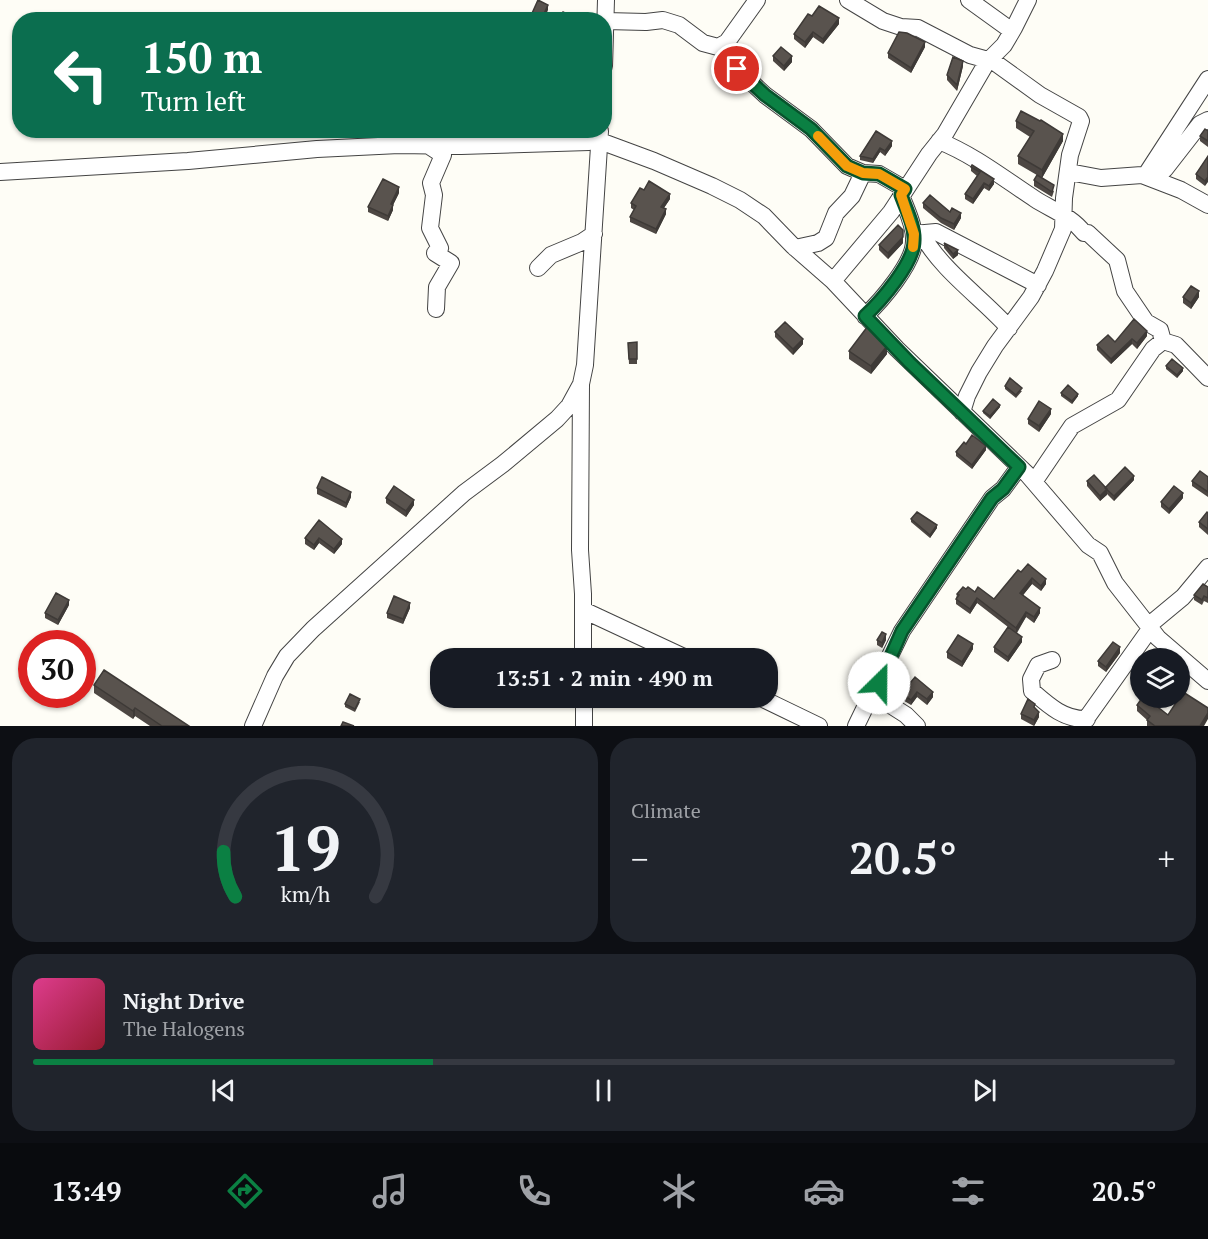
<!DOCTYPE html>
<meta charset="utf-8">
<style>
body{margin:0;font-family:"PT Serif",serif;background:#20242c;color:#f1f3f6;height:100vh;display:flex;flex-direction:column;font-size:22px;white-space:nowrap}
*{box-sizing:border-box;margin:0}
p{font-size:20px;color:#9ea1a6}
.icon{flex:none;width:33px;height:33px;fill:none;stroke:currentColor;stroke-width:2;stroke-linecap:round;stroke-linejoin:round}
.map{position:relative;height:726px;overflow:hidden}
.details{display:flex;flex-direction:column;gap:12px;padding:12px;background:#0d0f14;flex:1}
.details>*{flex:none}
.hud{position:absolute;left:12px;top:12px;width:600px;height:126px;border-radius:24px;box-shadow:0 2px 4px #0004;background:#0b6e4f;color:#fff;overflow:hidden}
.buttons{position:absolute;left:1130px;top:648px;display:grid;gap:12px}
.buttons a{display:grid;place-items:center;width:60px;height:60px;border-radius:50%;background:#171b24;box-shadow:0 2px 4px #0004;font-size:30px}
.speed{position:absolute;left:18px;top:630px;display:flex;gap:12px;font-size:30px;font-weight:700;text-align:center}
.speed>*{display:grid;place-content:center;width:78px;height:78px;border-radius:50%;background:#171b24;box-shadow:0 2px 4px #0004;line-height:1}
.speed .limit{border:9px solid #d22;background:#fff;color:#111}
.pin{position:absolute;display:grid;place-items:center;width:51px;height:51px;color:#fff;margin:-26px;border:3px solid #fff;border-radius:50%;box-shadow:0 2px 6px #0007}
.me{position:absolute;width:66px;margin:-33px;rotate:23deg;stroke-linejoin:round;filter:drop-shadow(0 0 4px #0008)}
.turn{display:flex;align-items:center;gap:21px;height:126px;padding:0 30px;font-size:27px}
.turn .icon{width:78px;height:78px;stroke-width:2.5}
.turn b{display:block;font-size:42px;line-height:51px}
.big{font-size:45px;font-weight:800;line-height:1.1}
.details .tile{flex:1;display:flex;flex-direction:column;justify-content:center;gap:9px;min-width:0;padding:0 21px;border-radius:24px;background:#20242c}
.details .dial{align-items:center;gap:0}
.dial svg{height:156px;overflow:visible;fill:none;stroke:#363941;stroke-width:7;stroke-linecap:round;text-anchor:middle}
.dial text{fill:#f1f3f6;stroke:none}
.song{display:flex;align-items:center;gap:18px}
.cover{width:72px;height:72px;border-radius:9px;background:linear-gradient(135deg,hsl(330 70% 55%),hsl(350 70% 35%))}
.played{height:6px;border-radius:3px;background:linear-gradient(90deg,#0b8043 35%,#363941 35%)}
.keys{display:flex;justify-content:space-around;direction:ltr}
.heat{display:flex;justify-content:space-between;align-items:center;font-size:33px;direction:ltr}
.details .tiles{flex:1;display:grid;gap:12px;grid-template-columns:1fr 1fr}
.tile:last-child{grid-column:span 2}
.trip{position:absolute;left:430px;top:648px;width:348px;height:60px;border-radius:24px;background:#171b24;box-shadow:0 2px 4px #0004;font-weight:800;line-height:60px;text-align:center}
.dock{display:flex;height:96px;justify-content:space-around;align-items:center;background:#090b0e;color:#9ea1a6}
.dock .icon{width:42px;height:42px}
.dock .on{color:#0b8043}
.dock b{font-size:27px;color:#f1f3f6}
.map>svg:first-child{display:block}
</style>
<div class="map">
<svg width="1208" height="726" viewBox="0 0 1208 726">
<rect width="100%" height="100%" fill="#fefdf6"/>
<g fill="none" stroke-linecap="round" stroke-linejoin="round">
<defs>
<path id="minor" d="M848,0L883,21L901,27L918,28L970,55L988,60
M969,0L1012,31
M606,21L646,22L663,20L679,25L703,43L718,47L727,42L757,0
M723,46L737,69L765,95L811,129L847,166L863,173L879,174L905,189
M604,66L606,0
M600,141L654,161L712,186L740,200L764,216L793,246L833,281L897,349L1027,474L1088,545L1100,553L1115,583L1158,638L1208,681
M939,141C974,155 1003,178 1035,199C1052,210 1071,216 1084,233H1088L1117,260L1125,291L1146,322L1160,330L1163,341L1176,345L1208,378
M429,146L443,155L431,183L434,195L430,228L440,248L435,253L451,263L437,287L436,309
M0,172L188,161L317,149L399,145L461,146L589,142L600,138
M1069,172L1101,178L1142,175L1181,190L1208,205
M1145,176L1208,79
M1154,179L1165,169L1200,124L1208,120
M921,233C942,271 980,296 1009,328
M914,234L936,232L1038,285
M795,248L818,243L826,238L836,213L852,196L863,173
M538,268L551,255L582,242L594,234
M833,281L891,212L929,154L945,134L987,62L1004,45L1014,28L1028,0
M865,316C881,301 914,263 914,241C915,226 906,209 901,195
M581,384L580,550L583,594V658
M962,412L967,396L979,372L995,346L1031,297L1045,271L1063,229L1064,198L1070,155L1081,121L1079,117L1040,95L990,59
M1034,482L1072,426L1118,400L1153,349L1163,341
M583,610L686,658
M1148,626L1183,597L1208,567
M1052,660L1038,665L1031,679L1032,691C1048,705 1064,720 1087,719
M873,694L906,715L917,726
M761,698L819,726
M253,726L275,676L287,656L313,629L464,493L503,464L557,419L569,406L581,384L585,365L600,131
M584,726V698
M856,726L902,631L992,498L1003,489L1019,467
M1081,726L1150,629"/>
</defs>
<use href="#minor" stroke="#444" stroke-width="18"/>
<use href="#minor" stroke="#fff" stroke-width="16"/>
</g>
<path fill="#4d4743" d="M812,16L839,24L823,44L813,37L805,48L794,39V34Z
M925,47L911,73L888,58V53Z
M773,56L792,62L784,71L773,61Z
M963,66L957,91L947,80V75Z
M1016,121L1063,141L1042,178L1018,164V156L1030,137L1016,128Z
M876,131L892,146L885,156L880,152L873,163L860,160V156Z
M1208,131V147L1200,141V136Z
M1208,156L1205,186L1196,179V174Z
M972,165L994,184L989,191L984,188L973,204L965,199V194L977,176L971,171V167Z
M1034,180L1054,191L1052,197L1034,186Z
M644,190L670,199L664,208L666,214L656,234L630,222V217L634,210L631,208V203Z
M399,193L393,205V210L388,221L368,212V207Z
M923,203L961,218L954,230L941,223L923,208Z
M903,230V243L888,259L879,250V245Z
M944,243L958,255L953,259L944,248Z
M1183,297H1199L1191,309L1183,303Z
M775,332L803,344L793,355L775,337Z
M1147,336L1137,349L1132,344L1111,364L1097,350V345Z
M637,342V364H629L628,343Z
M849,351L887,354L871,374L849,359Z
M1166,366L1183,371L1177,378L1166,369Z
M1005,386L1022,391L1016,398L1005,389Z
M1061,393L1078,396L1072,404L1061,396Z
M1000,407L990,419L983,413V411Z
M1051,414L1039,432L1028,424V419Z
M966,444L986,450L972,469L956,456V452Z
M1208,477V497L1192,486V481Z
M1134,480L1114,501L1107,494L1100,501L1087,486V481L1105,487Z
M317,488L351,497L346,508L317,494Z
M386,498L414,505L406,517L386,503Z
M1183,498L1169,514L1161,507V502Z
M1208,513V535L1199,527V522Z
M911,519L937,528L930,538L911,522Z
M319,520L342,544L334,554L319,543L314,550L305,544V538Z
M1021,572L1046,584L1041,591L1032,584L1023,595L1040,613L1034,623L1026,617L1017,633L1022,642L1008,662L994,652V647L1008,627L977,603L970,614L956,604V599L957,594L966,589L994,599Z
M1208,587V603L1204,601L1202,605L1194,600V595Z
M69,605L58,625L45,618V613Z
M410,608L403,624L387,618V613Z
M877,640H886L882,648L877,645Z
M973,649L962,667L947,658V652Z
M1120,653L1106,672L1098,666V661Z
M915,677L933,697L927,705L917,697L911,705L901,699V694Z
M94,685L189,726H150L135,716L133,719L94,693Z
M360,702L355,712L345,707V704Z
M1137,705L1168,715L1204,726H1147V720L1137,711Z
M1035,708L1039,717L1034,726L1021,719V714Z"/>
<path fill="#3e3a37" d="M548,5V10L544,20H541Z
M839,18V24L823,44V39Z
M813,32V37L805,48V42Z
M925,42V47L911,73V68Z
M792,56V62L784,71V66Z
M963,61V66L957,91V85Z
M1063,134V141L1042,178V170Z
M892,141V146L885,156V151Z
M880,148V152L873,163V159Z
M1208,177V182L1205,186V181Z
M994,179V184L989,191V186Z
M984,183V188L973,204V199Z
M399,187V193L391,209V204Z
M670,194V199L661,212V207Z
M393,205V210L388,221V216Z
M666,209V214L656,234V229Z
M961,213V218L954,230V224Z
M903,237V243L888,259V253Z
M958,250V255L953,259V254Z
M1199,291V297L1191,309V303Z
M1147,331V336L1137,349V343Z
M803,339V344L793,355V349Z
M1132,339V344L1111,364V359Z
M887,346V354L871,374V366Z
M1183,368V371L1177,378V375Z
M1078,394V396L1072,404V401Z
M1000,405V407L990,419V416Z
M1051,409V414L1039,432V426Z
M986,446V450L972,469V465Z
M1134,476V480L1114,501V496Z
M1107,489V495L1100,501V496Z
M351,492V497L346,508V503Z
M1183,493V498L1169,514V509Z
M414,500V505L406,517V511Z
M937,525V528L930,538V535Z
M319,538V543L314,550V545Z
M342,539V544L334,554V549Z
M1032,578V584L1020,599V593Z
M1046,579V584L1041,591V586Z
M977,598V603L970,614V609Z
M69,600V605L58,625V620Z
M410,603V608L403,624V619Z
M1040,608V613L1034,623V617Z
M1026,612V617L1016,633V628Z
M886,634V640L882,648V643Z
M1022,637V642L1008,662V657Z
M973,644V649L962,667V662Z
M1120,647V653L1106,672V667Z
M917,692V697L911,705V700Z
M933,692V697L927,705V699Z
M135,708V716L133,719V711Z
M1039,712V717L1034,726V720Z
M1208,713V719L1204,726H1200Z"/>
<path fill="#59534e" stroke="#3e3a37" stroke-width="1.5" d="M538,0L548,5L541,20H529Z
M819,6L839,18L823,39L813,32L805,42L794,34L808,14L812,16Z
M563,12L577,19L576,20H559Z
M899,32L907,33L925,42L911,68L888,53Z
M781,47L792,56L784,66L773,56Z
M953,57L963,61L957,85L947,75Z
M1021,111L1040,121L1041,120L1063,134L1042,170L1018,156L1034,131L1016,121Z
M1205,129L1208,131V141L1200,136Z
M876,131L892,141L885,151L880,148L873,159L860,156Z
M1208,156V177L1205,181L1196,174Z
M972,165L994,179L989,186L984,183L973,199L965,194L980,172L971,167Z
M1037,175L1054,185L1052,192L1034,180Z
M383,179L399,187L391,204L393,205L388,216L368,207Z
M649,181L670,194L661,207L666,209L656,229L630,217L636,206L631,203L640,188L644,190Z
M930,195L950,212L952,208L961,213L954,224L941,218L923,203Z
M898,225L903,230V237L888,253L879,245Z
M944,243L958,250L953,254Z
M1191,286L1199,291L1191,303L1183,297Z
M1134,319L1147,331L1137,343L1132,339L1111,359L1097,345L1108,335L1115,342Z
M785,322L803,339L793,349L775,332Z
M868,326L887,346L871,366L849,351Z
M637,342V359H629L628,343Z
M1172,359L1183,368L1177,375L1166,366Z
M1010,378L1022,388L1016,395L1005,386Z
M1068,385L1078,394L1072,401L1061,393Z
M993,399L1000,405L990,416L983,411Z
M1039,401L1051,409L1039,426L1028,419Z
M972,435L986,446L972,465L956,452L964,442L966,444Z
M1125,467L1134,476L1114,496L1105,488Z
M1200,471L1208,477V492L1192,481Z
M1094,475L1107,489L1100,496L1087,481Z
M322,477L351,492L346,503L317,488Z
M394,486L414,500L406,511L386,498Z
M1174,486L1183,493L1169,509L1161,502Z
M917,512L937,525L930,535L911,519Z
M1207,512L1208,513V529L1199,522Z
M319,520L342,539L334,549L319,538L314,545L305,538Z
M1028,564L1046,579L1041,586L1032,578L1020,593L1040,608L1034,617L1026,612L1016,628L977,598L970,609L956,599L959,595L957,594L963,587L966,589L968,587L975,592L978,587L994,599L1018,570L1021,572Z
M1203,584L1208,587V598L1204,596L1202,600L1194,595Z
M56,593L69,600L58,620L45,613Z
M394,596L410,603L403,619L387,613Z
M1008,627L1022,637L1008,657L994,647Z
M882,632L886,634L882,643L877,640Z
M958,635L973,644L962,662L947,652Z
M1113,642L1120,647L1106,667L1098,661Z
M104,670L189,726H162L135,708L133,711L94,685Z
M915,677L933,692L927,699L917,692L911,700L901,694Z
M1183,692L1208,708V713L1200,726H1155L1147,720L1150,716L1137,705L1142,698H1146L1168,715Z
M350,694L360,699L355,709L345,704Z
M1028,699L1035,704L1034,707L1039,712L1034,720L1021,714Z
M343,722L354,726H341Z"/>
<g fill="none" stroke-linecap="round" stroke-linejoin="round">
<defs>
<path id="route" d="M737,69L765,95L811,129L847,166L863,173L879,174L905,189L901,195C906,209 915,226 914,241C914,263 881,301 865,316L910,363L1019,467L1003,489L992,498L902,631L879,683"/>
</defs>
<use href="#route" stroke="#07532c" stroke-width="15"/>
<use href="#route" stroke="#0b8043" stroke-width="10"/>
<path stroke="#f59e0b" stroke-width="10" d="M818,136L847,166L863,173L879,174L905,189L901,195L914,234L913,247"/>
</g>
</svg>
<div class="buttons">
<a><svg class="icon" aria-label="layers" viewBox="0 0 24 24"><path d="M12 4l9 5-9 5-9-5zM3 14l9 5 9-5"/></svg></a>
</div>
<div class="speed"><div class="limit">30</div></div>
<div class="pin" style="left:737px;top:69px;background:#d93025"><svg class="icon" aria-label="arrive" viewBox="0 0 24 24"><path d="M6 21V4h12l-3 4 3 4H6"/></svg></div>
<svg class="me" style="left:879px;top:683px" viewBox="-20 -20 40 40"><circle r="19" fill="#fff"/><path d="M0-13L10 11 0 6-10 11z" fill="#0b8043"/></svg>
<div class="trip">13:51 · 2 min · 490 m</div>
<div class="hud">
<div class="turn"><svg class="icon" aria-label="left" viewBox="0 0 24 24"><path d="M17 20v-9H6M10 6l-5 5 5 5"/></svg><div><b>150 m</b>Turn left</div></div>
</div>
</div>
<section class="details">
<div class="tiles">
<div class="tile dial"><svg viewBox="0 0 100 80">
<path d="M14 69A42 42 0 1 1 86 69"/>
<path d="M14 69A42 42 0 0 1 8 46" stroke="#0b8043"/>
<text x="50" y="56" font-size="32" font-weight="700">19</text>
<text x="50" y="72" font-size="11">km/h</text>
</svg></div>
<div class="tile"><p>Climate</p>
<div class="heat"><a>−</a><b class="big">20.5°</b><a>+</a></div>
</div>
<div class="tile">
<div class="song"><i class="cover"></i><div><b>Night Drive</b><p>The Halogens</p></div></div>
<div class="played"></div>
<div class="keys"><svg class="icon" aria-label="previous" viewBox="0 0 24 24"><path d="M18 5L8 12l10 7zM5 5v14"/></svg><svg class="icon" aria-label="pause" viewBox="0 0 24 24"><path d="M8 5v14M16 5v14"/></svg><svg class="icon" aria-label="next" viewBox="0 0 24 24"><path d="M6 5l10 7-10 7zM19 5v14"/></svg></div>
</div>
</div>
</section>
<nav class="dock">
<b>13:49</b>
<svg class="icon on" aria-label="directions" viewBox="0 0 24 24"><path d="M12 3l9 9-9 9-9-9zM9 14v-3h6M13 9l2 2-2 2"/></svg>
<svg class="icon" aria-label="music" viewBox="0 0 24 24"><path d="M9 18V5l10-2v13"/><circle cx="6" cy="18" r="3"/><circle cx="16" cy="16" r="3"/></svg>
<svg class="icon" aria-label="phone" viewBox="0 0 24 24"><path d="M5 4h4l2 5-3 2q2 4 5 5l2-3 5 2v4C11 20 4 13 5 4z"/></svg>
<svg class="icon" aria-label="climate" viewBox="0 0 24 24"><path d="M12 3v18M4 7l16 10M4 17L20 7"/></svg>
<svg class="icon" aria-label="car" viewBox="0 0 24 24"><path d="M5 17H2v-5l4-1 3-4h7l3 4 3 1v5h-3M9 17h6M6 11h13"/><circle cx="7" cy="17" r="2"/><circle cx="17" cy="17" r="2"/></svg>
<svg class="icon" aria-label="filters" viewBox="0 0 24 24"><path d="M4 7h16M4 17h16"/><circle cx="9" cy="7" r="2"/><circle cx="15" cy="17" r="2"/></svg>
<b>20.5°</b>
</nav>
